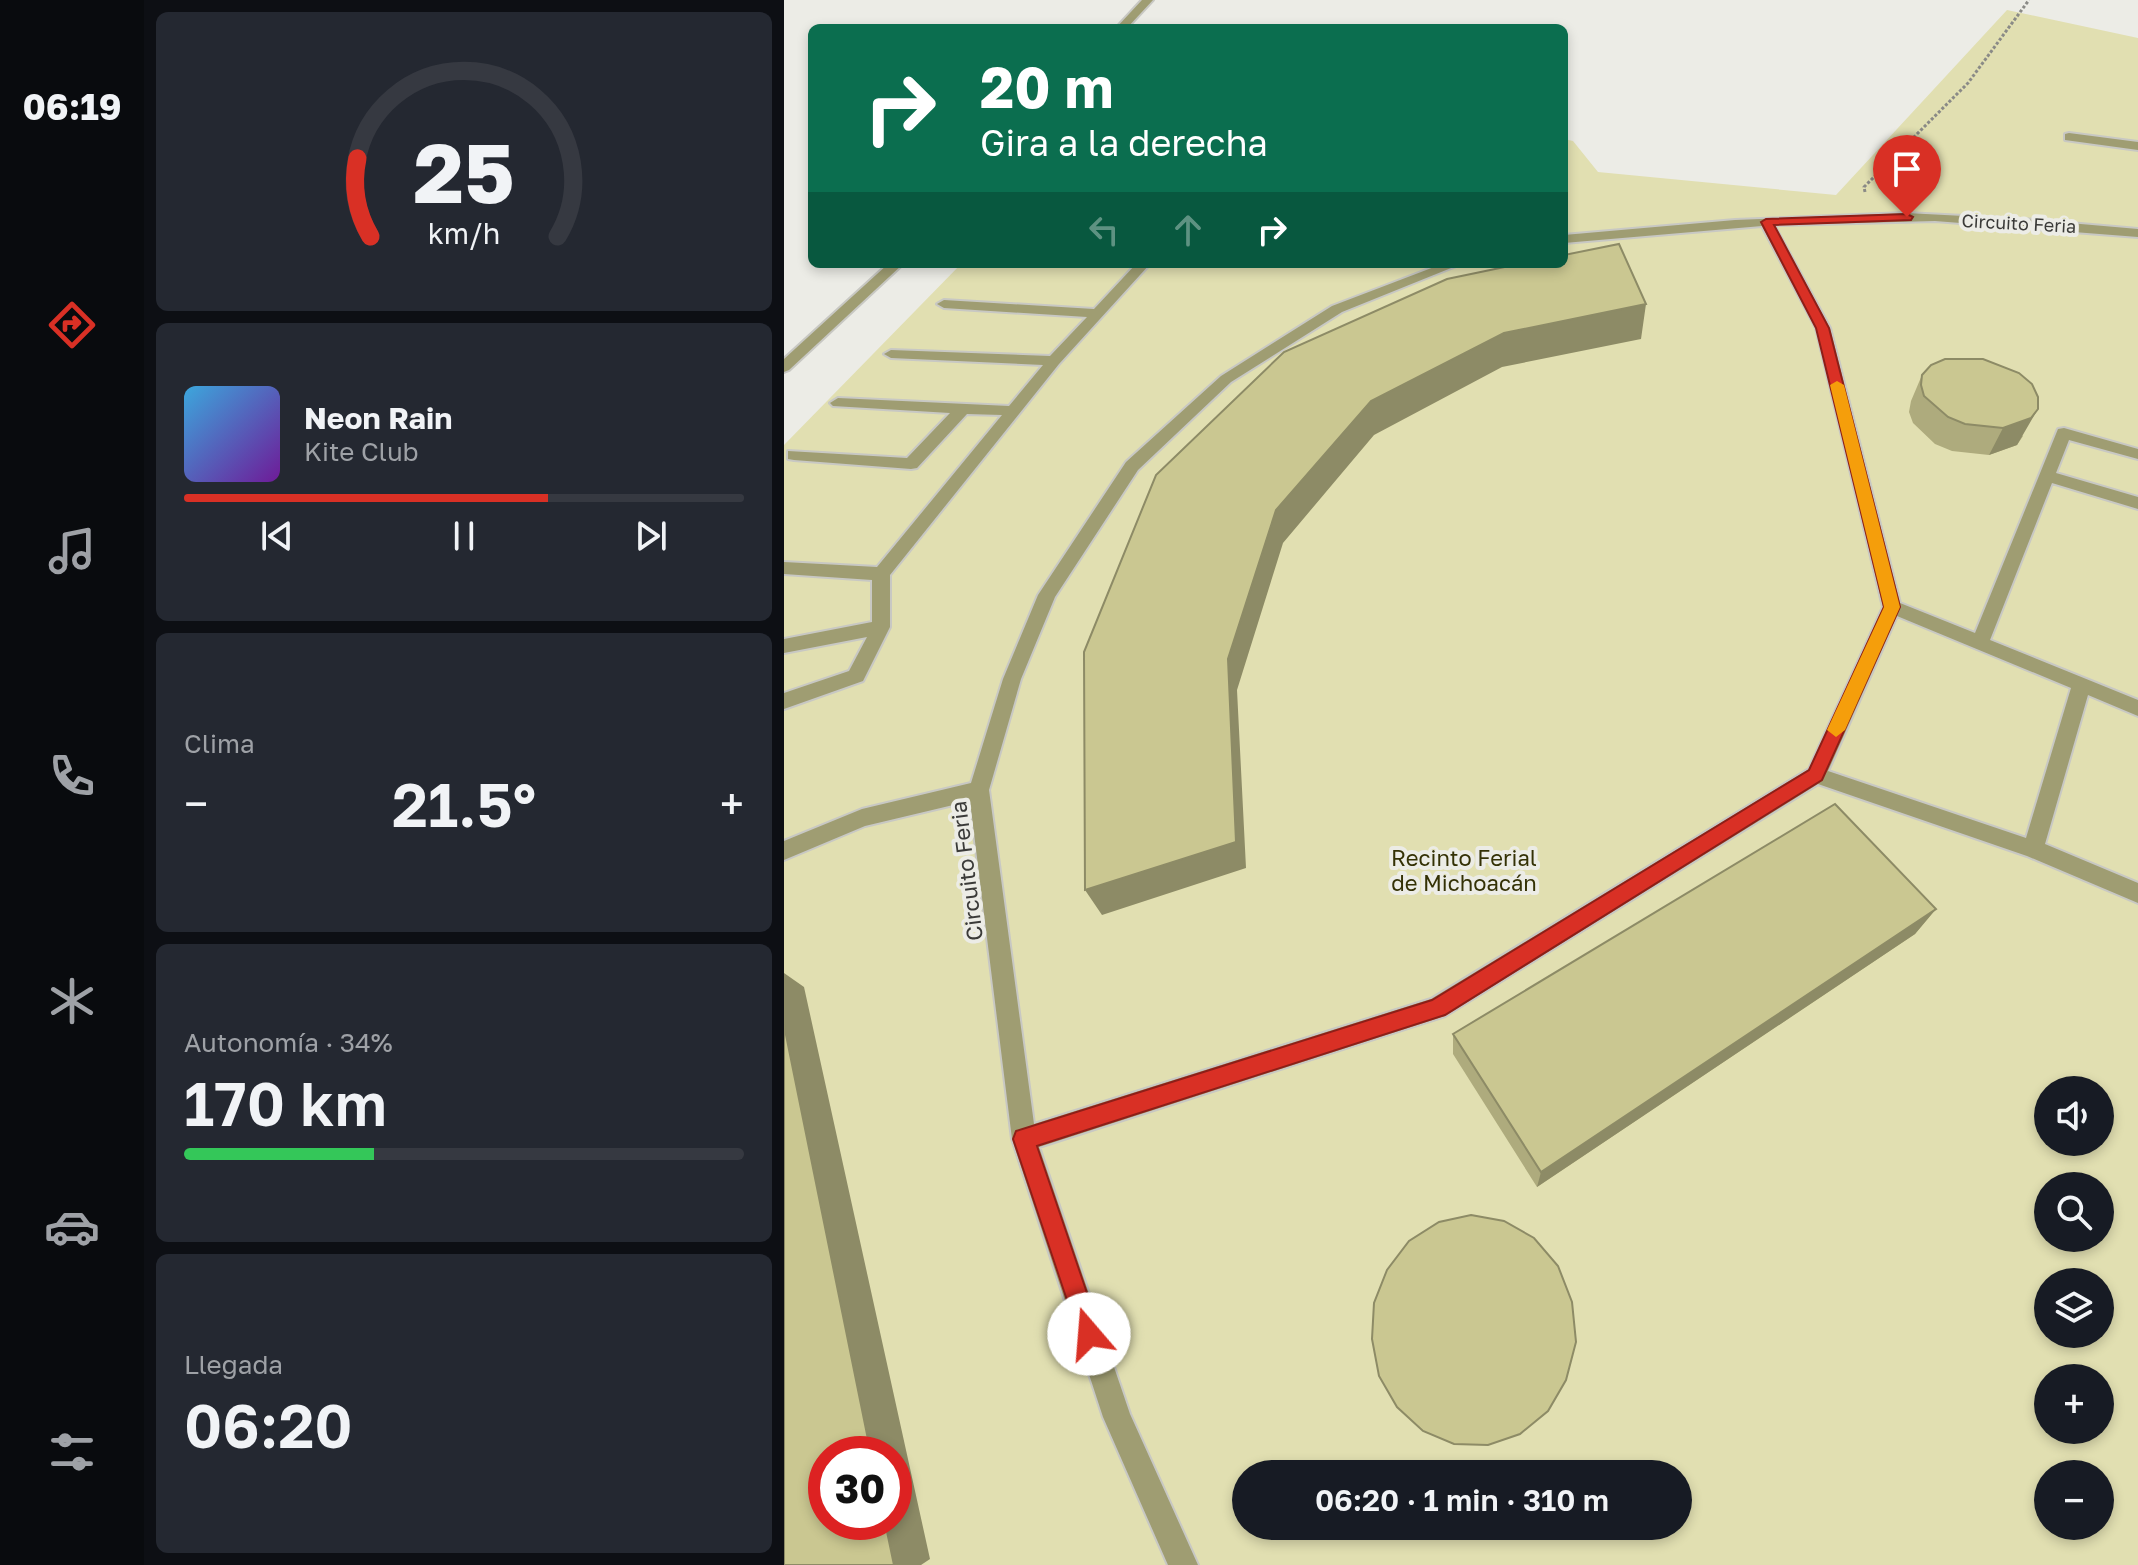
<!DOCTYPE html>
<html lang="es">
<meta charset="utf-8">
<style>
body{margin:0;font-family:"Golos Text",sans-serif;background:#242831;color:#f1f3f6;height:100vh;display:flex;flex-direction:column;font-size:30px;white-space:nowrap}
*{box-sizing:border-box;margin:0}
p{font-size:26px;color:#9ea1a6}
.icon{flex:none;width:44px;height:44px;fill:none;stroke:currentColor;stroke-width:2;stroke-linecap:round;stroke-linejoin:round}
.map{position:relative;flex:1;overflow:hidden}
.panel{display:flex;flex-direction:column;gap:12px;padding:12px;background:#0d0f14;width:640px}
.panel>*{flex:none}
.top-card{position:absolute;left:24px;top:24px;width:760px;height:244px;border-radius:12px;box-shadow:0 4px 12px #0003;background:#0b6e4f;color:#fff;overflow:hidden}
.tools{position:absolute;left:1250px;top:1076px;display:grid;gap:16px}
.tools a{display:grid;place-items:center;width:80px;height:80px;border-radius:50%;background:#171b24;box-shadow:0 4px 12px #0003;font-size:40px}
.speed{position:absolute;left:24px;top:1436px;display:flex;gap:16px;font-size:40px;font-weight:700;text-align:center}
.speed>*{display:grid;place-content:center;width:104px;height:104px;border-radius:50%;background:#171b24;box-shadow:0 4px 12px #0003;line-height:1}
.speed .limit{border:12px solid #d22;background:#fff;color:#111}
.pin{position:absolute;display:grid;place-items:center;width:68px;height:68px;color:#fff;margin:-82px -34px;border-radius:50% 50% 50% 0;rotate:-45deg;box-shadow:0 0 8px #0007}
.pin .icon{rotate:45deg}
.me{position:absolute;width:88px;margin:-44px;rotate:342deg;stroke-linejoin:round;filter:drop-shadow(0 0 6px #0008)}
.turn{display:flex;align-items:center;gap:28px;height:168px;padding:0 40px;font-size:36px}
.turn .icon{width:104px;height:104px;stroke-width:2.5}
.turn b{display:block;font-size:56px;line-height:68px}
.lanes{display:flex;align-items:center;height:76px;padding:0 40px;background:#0003;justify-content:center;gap:40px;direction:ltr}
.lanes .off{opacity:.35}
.big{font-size:60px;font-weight:600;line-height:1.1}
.panel .widget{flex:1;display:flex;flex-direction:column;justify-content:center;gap:12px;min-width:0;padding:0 28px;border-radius:12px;background:#242831}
.panel .dial{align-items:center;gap:0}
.dial svg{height:208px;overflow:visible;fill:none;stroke:#363941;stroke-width:7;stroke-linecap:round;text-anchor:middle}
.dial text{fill:#f1f3f6;stroke:none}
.song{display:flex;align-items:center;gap:24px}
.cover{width:96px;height:96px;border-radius:12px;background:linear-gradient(135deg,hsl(200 70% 55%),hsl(280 70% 35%))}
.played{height:8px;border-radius:4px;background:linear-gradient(90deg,#d93025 65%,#363941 65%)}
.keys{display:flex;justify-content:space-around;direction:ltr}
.heat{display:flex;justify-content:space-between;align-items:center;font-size:44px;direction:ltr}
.charge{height:12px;border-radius:6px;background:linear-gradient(90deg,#34c759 34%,#363941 0)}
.trip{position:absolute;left:448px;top:1460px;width:460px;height:80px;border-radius:40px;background:#171b24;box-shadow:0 4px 12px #0003;font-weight:600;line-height:80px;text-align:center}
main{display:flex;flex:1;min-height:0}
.tab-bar{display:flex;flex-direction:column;width:144px;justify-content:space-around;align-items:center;background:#090b0e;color:#9ea1a6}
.tab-bar .icon{width:56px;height:56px}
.tab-bar .on{color:#d93025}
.tab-bar b{font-size:36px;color:#f1f3f6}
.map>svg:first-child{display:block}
</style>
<main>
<nav class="tab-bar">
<b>06:19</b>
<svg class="icon on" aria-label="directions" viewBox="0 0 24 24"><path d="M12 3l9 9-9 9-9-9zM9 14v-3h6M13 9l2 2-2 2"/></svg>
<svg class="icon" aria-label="music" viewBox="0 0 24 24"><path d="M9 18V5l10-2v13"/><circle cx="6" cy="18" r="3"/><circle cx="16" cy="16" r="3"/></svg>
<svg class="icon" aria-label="phone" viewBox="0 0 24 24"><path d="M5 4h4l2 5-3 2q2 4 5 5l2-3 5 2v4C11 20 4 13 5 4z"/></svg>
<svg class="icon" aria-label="climate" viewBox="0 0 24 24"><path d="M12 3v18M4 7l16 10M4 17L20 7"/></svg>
<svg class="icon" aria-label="car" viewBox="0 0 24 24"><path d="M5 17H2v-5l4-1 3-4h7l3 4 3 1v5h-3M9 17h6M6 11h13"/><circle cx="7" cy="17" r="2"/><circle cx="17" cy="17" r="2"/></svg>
<svg class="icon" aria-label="filters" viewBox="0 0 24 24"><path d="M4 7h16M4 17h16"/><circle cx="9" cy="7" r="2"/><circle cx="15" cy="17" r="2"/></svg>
</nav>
<section class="panel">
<div class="widget dial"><svg viewBox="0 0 100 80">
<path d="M14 69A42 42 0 1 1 86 69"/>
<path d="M14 69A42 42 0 0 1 9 39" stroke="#d93025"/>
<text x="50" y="56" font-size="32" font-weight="700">25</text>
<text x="50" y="72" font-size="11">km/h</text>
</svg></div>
<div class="widget">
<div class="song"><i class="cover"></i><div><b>Neon Rain</b><p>Kite Club</p></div></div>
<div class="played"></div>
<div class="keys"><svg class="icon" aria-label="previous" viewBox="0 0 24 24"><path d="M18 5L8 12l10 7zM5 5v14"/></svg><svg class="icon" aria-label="pause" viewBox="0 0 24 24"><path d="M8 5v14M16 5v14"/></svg><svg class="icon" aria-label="next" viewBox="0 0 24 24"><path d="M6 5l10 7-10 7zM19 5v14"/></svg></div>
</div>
<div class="widget"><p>Clima</p>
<div class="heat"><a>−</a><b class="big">21.5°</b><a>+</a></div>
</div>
<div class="widget"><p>Autonomía · 34%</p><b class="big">170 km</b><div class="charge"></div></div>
<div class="widget"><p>Llegada</p><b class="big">06:20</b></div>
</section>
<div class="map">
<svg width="1354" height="1565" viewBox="0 0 1354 1565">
<rect width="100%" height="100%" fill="#ecece6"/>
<path fill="#e1dfb1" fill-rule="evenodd" d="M1223,10L1354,38V1565H0V445L177,264H780V139L789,141L814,172L1052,195ZM1264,1090H1316V1142H1264ZM1264,1186H1316V1238H1264ZM1264,1282H1316V1334H1264ZM1264,1378H1316V1430H1264ZM42,1454H110V1522H42ZM462,1474H894V1526H462ZM1264,1474H1316V1526H1264Z"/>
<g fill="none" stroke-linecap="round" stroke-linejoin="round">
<defs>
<path id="minor" d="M358,0H369L343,28H332Z
M1285,133L1354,142V150L1281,140V134Z
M1122,213L1238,219L1354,229V237L1151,221L990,225L1046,328L1116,603L1191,633L1274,429L1280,428L1354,449V459L1285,440L1272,473L1354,497V509L1268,483L1206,640L1354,700V716L1304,695L1261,844L1354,883V903L1243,856L1034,784L661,1016L255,1147L346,1414L414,1565H384L319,1417L228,1139L186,801L81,826L0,860V841L78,809L187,783L219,679L254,595L342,462L437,376L548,306L658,264H677L558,312L447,382L354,470L271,597L237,679L205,790L250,1124L647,999L1025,769L1099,607L1032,328L978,226L780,243V235L951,220ZM1113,616L1287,688L1242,838L1044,771Z
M104,264H119L5,370L0,372V359Z
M352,264H366L275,364L106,575V627L79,681L0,709V693L65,671L83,637L0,653V639L88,622V580L0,574V562L93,567L218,415L183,414L133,468L127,469L10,460L4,459V451L123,458L166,413L49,406L46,403L54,398L225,406L259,365L107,358L100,354L107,350L266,356L303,317L160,308L153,304L160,300L310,309Z"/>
</defs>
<use href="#minor" stroke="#c8c8c3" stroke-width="4"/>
<path stroke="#8a8a86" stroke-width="3" stroke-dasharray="3 2" stroke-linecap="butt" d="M1081,192L1080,187L1184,83L1245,0"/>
<use href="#minor" fill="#9f9d72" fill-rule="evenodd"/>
</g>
<path fill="#aeab7d" d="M1138,375L1239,436L1233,445L1205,455L1168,451L1151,444L1129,423L1125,412L1127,401Z
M1152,909L1131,934L753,1187L669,1054V1034Z"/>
<path fill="#8d8b66" d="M862,304L857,339L718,367L590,435L499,543L453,690L462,868L318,915L301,890L444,659L492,510L587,401L720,333Z
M1254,409L1233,445L1205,455L1219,428Z
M1152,909L1131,934L753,1187L757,1172Z
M0,973L20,987L146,1559L137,1565H110L101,1522H110V1454H87L0,1025Z"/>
<path fill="#cac791" stroke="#8d8b66" stroke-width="2" d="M835,244L862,304L720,333L587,401L492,510L444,659L452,842L301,890L300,652L372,475L500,352L663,279L735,264H780V255Z
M1161,359H1199L1235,373L1248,384L1254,397V409L1247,418L1219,428L1181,424L1164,417L1140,396L1137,385L1138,375L1147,365Z
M1051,804L1152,909L757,1172L669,1034Z
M0,1025L87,1454H42V1522H101L110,1565H0Z
M687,1215L720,1221L750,1238L774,1266L788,1302L792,1342L782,1380L764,1411L736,1434L704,1445L670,1444L639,1431L613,1407L595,1376L588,1339L590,1303L603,1270L625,1241L655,1222Z"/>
<path fill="#d93025" stroke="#8d1f18" stroke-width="2" d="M1123,214L1129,217L1127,220L990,225L1045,328L1116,607L1038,780L661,1015L253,1146L317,1334L314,1342L305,1346L297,1342L229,1139L232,1131L648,1000L1025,770L1100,607L1032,328L977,222L982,219Z"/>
<path fill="#f59e0b" d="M1053,381L1060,385L1116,607L1061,730L1052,737L1043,730L1100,607L1046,385Z"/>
<g text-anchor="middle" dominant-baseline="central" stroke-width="8" stroke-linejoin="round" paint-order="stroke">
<g font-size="18" fill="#3a3a38" stroke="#ecece6">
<text transform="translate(1235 223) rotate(3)">Circuito Feria</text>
</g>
<g font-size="22" fill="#343105" stroke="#ecece6">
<text x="680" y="857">Recinto Ferial<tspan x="680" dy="25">de Michoacán</tspan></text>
</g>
<g font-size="22" fill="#3a3a38" stroke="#ecece6">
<text transform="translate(182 871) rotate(-97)">Circuito Feria</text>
</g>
</g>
</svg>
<div class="tools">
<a><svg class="icon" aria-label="sound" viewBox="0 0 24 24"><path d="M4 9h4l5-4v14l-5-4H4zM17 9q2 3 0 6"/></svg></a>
<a><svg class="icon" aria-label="search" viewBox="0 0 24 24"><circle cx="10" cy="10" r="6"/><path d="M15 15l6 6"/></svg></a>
<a><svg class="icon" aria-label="layers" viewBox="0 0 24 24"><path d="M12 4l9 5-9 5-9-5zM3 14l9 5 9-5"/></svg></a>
<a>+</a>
<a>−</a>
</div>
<div class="speed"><div class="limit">30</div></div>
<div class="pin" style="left:1123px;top:217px;background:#d93025"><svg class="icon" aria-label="arrive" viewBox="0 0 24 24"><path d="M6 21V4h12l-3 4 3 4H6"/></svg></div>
<svg class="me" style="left:305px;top:1334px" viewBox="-20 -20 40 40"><circle r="19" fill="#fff"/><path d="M0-13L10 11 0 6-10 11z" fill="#d93025"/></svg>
<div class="trip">06:20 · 1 min · 310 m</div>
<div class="top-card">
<div class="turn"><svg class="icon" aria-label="right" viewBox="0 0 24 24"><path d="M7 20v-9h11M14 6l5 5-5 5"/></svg><div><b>20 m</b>Gira a la derecha</div></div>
<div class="lanes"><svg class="icon off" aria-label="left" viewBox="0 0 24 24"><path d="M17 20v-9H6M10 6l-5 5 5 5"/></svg><svg class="icon off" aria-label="ahead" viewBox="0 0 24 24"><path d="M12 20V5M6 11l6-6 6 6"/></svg><svg class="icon" aria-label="right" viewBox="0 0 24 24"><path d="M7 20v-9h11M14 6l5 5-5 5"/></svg></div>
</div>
</div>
</main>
